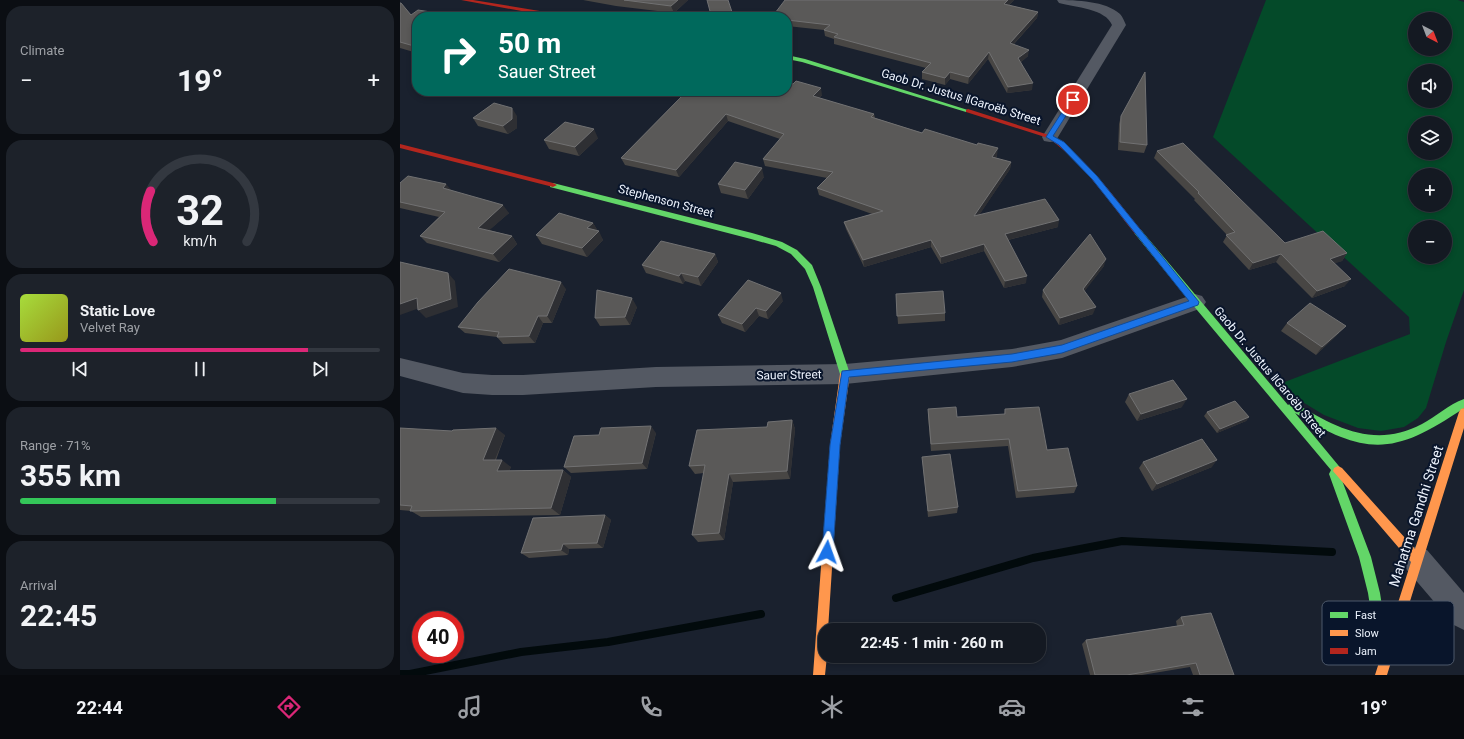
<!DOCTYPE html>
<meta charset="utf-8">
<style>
body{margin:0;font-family:Roboto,sans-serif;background:#1d222a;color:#f1f3f6;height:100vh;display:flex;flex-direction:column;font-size:15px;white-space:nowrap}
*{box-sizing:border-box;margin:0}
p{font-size:13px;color:#9da0a5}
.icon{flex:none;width:22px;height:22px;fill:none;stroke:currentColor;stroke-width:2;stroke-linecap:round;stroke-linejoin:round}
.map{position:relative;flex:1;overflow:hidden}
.panel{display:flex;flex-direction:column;gap:6px;padding:6px;background:#0b0e13;width:400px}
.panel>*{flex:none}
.guide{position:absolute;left:12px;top:12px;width:380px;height:84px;border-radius:16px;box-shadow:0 2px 6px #0003,0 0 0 1px #333840;background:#00695c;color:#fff;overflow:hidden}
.needle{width:26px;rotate:138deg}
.tools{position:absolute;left:1008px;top:12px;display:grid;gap:8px}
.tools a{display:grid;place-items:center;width:44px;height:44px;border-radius:50%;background:#141922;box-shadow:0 2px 6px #0003,0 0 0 1px #333840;font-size:20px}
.speed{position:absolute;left:12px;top:611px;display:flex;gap:8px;font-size:20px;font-weight:700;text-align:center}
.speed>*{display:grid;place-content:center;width:52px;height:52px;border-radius:50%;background:#141922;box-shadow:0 2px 6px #0003,0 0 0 1px #333840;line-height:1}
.speed .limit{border:6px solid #d22;background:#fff;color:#111}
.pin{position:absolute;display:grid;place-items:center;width:34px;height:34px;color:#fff;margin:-17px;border:2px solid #fff;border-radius:50%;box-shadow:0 1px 4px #0007}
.me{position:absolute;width:44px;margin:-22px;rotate:4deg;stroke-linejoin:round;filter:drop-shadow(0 0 3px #0008)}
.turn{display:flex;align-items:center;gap:14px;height:84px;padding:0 20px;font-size:18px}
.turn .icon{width:52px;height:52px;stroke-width:2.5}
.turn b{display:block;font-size:28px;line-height:34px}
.big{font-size:30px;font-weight:700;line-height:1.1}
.panel .widget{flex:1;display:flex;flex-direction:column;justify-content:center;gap:6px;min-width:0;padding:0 14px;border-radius:16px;background:#1d222a}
.panel .dial{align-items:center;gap:0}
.dial svg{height:104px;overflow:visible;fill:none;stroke:#333840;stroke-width:7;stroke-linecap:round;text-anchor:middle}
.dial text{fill:#f1f3f6;stroke:none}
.song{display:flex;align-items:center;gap:12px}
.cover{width:48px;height:48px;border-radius:6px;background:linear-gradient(135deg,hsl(80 70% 55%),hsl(60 70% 35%))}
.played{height:4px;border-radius:2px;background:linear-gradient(90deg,#db2777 80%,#333840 80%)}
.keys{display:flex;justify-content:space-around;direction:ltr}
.heat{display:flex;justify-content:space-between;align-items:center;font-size:22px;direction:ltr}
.charge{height:6px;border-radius:3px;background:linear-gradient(90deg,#34c759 71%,#333840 0)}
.trip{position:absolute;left:418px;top:623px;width:228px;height:40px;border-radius:16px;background:#141922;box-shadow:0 2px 6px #0003,0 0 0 1px #333840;font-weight:700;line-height:40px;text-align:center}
.tabs{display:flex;height:64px;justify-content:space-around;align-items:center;background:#080a0e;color:#9da0a5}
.tabs .icon{width:28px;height:28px}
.tabs .active{color:#db2777}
.tabs b{font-size:18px;color:#f1f3f6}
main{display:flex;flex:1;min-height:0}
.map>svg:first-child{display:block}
</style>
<main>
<section class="panel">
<div class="widget"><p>Climate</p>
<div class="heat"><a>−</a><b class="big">19°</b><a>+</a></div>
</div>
<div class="widget dial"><svg viewBox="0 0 100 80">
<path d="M14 69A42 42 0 1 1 86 69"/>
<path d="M14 69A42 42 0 0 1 12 30" stroke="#db2777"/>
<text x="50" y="56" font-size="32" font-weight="700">32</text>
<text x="50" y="72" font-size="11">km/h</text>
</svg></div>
<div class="widget">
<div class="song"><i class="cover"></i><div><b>Static Love</b><p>Velvet Ray</p></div></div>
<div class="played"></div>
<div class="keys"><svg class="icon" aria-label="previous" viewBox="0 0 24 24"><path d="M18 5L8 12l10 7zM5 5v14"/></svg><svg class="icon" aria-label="pause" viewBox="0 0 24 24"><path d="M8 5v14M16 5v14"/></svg><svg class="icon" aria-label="next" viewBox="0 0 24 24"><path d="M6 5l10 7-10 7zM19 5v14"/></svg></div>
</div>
<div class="widget"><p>Range · 71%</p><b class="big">355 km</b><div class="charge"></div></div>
<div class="widget"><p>Arrival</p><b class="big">22:45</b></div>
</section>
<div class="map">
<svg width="1064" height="675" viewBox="0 0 1064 675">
<rect width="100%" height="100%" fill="#1a212e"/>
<path fill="#044a29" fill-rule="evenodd" d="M866,0H1058L1064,2V290L1046,342L1026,408L1018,418L1004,427L981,431L958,428L924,415L901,401L882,383L1010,334L1009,317L813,137ZM1015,19H1045V49H1015ZM1015,71H1045V101H1015ZM1015,123H1045V153H1015ZM1015,175H1045V205H1015ZM1015,227H1045V257H1015Z"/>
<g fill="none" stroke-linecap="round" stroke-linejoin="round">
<path stroke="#020a0c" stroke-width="8" d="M496,598L633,558L722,541L932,552
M0,674H10L121,652L208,642L361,614"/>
<path fill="#545963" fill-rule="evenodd" d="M657,0C676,0 706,1 720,14C723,17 724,21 726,25L658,137L656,141L650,142L644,141L642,137L712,25C706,9 675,7 659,3Z
M795,294L802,296L806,302L802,308L662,358L612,367L445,384L256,387L123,395H92L63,393L0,376V358L63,373L92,375H123L256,367L445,364L612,349L661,340Z
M1017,546L1027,550L1064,593V630L1054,625L1007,570L1003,560L1007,550Z"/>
<path fill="#63d668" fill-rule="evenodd" d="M387,55L405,59L571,111L566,112L402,62L387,59Z
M150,183H153L352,233L382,242L397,250L412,265L421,287L450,374L448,377L445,378L442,377L440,374L413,287L405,269L391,254L376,246L351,239L150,187Z
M738,229L741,230L888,405L892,402L895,403C936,428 975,449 1022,424C1036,417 1049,404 1064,399V408C995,455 967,457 895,413L943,471L940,475L971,557L980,593L990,658L988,662L984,664L980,662L978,658L968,593L959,557L929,474L931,470L792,304L735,234L734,232L735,230Z"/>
<path fill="#ff974d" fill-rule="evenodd" d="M445,370L448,371L450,374L440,445L428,630H425V656H427L425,675H413L430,445L440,374L442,371Z
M1064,408V428L987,675H975L1011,562L933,471L934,468L938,466L942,468L1015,549L1059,412L1061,409Z"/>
<path fill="#b3261e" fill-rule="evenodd" d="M61,0H73L164,15L167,17H154Z
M568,109L652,136C688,160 714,197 741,230L742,232L741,234H735C708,200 684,163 648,138L566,112V110Z
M0,144L153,183L157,185L153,187L0,148Z"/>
</g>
<path fill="#484644" d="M183,0H288L274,13L216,6Z
M385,0H614L609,5L638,12L637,18L614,44L628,56L621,62L632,90L607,93L588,59L568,84L550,79L545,85L522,79V72L526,68L434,44V39L425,36L424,30L387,26V17Z
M0,3L11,15L17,17V53L0,48Z
M287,91L422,95L419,98L474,114L475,118L597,156L596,158L611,162L610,169L579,215L658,227L608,240L626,283L604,288L584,251L541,264L531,247L464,267L446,229L444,222L472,214L419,195L417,188L427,178L365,166L363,159L380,139L328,121L279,177L225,165L221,158Z
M117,116V128L108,134L78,126L73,118Z
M721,116L747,145L744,153L718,150L719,124Z
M198,138L179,156L149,149L144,140Z
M757,151L885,243L947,253L942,261L934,263L945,286L912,298L876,262L849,270L823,242L827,235L794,200L795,199L754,158Z
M364,177L348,199L321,193L318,184Z
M0,183L50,190L109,213L89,230L112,236L117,244L99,262L27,243L20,236L39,217L0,208Z
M193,223L203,240L187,257L142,244L136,235Z
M315,254L318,262L301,286L285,281L283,284L246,273L242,265Z
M704,266L684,291L693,314L659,325L642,297L643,290Z
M166,289L152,323H143L135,343L103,344L97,337L65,333L58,327Z
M496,294L545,313V321L498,324Z
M383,301L368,319L359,316L345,332L322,323L318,315Z
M237,307L230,325L200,326L195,318Z
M887,323L939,333L916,355L881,331Z
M729,394L782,407L737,421L725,402Z
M528,409L557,417L604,415L605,409L647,450L677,486L674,493L616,498L608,446L531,451L528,416Z
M807,412L849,417L846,421L817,433L804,416Z
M392,420L395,429L390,479L333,482L324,540L298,542L292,535L304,473L295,474L289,466L367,427Z
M0,428L105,435L96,460L111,467L109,471L163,470L171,477L160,515L21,517L11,511L0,510Z
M256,433L247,469L171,473L164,467Z
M522,457L558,507L557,513L528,517Z
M743,462L812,467L752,491L739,468Z
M205,515L211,520L203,548L169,549L168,555L129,558L121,553Z
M781,617L834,675H793L790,667L742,675H690L682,644L686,640L777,626L776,621Z"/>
<path fill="#2e2f33" d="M278,0H288L274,13L271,6Z
M608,0H614L603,10L604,4Z
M332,12L333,16L327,17H311V15Z
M638,12L637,18L609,49L610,43Z
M629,50L628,56L618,65V58Z
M589,52L588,59L568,84L569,77Z
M550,72V79L545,85V78Z
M633,83L632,90L607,93L608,87Z
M421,88L422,95L414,103L413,96Z
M112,108L117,116V128L108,134L103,126Z
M326,114L328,121L279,177L276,170Z
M194,129L198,138L179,156L175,147Z
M598,148L597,156L591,164L592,157Z
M611,162L610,169L574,223V216Z
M362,168L364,177L348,199L345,190Z
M46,184L53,192L43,188Z
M103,205L109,213L84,235L78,228Z
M659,220L658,227L604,241L605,234Z
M193,223L198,231L187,228Z
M199,231L203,240L187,257L182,248Z
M112,236L117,244L99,262L93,254Z
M531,240V247L464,267L463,260Z
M584,244V251L541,264V257Z
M947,253L942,261L925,267L930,259Z
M315,254L318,262L301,286L298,277Z
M881,254L876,262L849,270L853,263Z
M706,259L704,266L681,296L683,289Z
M48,273L55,281L58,307L26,318L18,310Z
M281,273L285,281L283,284L279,276Z
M627,276L626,283L604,288L605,281Z
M951,279L945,286L912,298L917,291Z
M161,282L166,289L152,323L147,316Z
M381,293L383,301L368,319L366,311Z
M17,298L25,306L0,315V304Z
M232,298L237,307L230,325L225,317Z
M696,307L693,314L659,325L660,318Z
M356,308L359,316L345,332L342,324Z
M138,316L143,323L135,343L129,336Z
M946,326L939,333L916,355L922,347Z
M787,399L782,407L737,421L741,414Z
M849,417L846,421L817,433L820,429Z
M392,420L395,429L390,479L387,471Z
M251,426L256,433L247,469L242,463Z
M96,428L105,435L92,467L83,460Z
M102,460L111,467L106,478L97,471Z
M817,460L812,467L752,491L757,484Z
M163,470L171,477L160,515L151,508Z
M329,474L333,482L324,540L319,533Z
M205,515L211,520L203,548L197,543Z
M163,544L169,549L168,555L161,550Z"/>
<path fill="#5a5958" stroke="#717172" d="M224,0H278L271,6Z
M307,0H328L332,12L311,15Z
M385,0H608L604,4L638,12L610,43L629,50L618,58L633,83L608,87L589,52L569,77L550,72L545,78L522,72L531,63L434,37L438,34L424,30L430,25L387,20V17H372Z
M0,3H1L11,15L18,10L63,17H17V46H14L0,42Z
M745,72L747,145L720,142L721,116Z
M396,81L421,88L413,96L474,114L471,117L522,133L525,129L577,145L578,143L598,148L592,157L611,162L574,216L645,199L659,220L605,234L627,276L605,281L584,244L541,257L531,240L463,260L444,222L483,211L417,188L433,172L363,159L384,134L326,114L276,170L221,158L287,91H387V82L393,84Z
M94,103L112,108V119L103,126L73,118Z
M165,122L194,129L175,147L144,140Z
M783,143L885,243L923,231L947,253L930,259L951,279L917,291L881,254L853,263L826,235L835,232L798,193L799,192L757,151Z
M335,162L362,168L345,190L318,184Z
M8,176L46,184L43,188L103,205L78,228L112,236L93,254L20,236L45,212L0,202V183Z
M159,213L193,223L187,228L199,231L182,248L136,235Z
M690,234L706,259L683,289L696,307L660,318L643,290Z
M261,241L315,254L298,277L281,273L279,276L242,265Z
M0,262L48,273L51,299L18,310L17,298L0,304Z
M109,269L161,282L147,316H138L129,336L97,337L99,332L58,327L78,302Z
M348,280L381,293L366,311L356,308L342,324L318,315Z
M197,290L232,298L225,317L195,318Z
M543,291L545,313L497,316L496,294Z
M910,303L946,326L922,347L887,323Z
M773,380L787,399L741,414L729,394Z
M835,401L849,417L820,429L807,412Z
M556,407L557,417L605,414V409L639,407L647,450L668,448L677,486L618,491L609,439L531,444L528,409Z
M392,420L387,471L329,474L319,533L292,535L305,465L289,466L297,430L367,427L368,422Z
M251,426L242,463L164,467L174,436L199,435L201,428Z
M0,428L52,431L53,430L96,428L83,460H102L97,471L163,470L151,508L10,511L12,506L0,505Z
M802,439L817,460L757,484L743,462Z
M550,454L558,507L528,511L522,457Z
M205,515L197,543L163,544L161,550L121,553L133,518Z
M811,613L834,675H800L796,663L727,675H695L686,640L784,625L781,617Z"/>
<path fill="#1a73e8" stroke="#114b97" d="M671,98L676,100L653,136L664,142L697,176L799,302L798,305L662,353L612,362L449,377L440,445L433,552L431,557L427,558L423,557L422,552L430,445L442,371L612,354L662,345L789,301L692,179L659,145L646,137Z"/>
<g text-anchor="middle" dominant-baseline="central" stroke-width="4" stroke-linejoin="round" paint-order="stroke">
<g font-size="12" fill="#edf3fd" stroke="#09152b">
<text transform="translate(561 97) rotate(17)">Gaob Dr. Justus ǁGaroëb Street</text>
<text transform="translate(266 201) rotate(15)">Stephenson Street</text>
<text transform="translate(870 372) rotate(50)">Gaob Dr. Justus ǁGaroëb Street</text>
<text transform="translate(389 375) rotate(-1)">Sauer Street</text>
</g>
<g font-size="14" fill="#edf3fd" stroke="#09152b">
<text transform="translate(1016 516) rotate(-72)">Mahatma Gandhi Street</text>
</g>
</g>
<rect x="922" y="601" width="132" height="64" rx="6" fill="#09152b" stroke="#4d586a" stroke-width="1"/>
<rect x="930" y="612" width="18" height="6" fill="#63d668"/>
<rect x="930" y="630" width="18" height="6" fill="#ff974d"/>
<rect x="930" y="648" width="18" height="6" fill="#b3261e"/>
<g font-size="11" fill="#edf3fd">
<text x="955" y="619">Fast</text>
<text x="955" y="637">Slow</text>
<text x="955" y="655">Jam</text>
</g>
</svg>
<div class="tools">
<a><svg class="needle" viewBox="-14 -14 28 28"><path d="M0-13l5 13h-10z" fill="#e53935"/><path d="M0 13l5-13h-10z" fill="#9da0a5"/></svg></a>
<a><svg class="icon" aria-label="sound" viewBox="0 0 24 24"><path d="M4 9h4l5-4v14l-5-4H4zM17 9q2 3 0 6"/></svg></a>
<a><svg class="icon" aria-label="layers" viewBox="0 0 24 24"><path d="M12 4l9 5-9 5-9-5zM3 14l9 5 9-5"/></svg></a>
<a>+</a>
<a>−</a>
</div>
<div class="speed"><div class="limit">40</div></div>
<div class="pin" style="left:673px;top:100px;background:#d93025"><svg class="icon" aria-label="arrive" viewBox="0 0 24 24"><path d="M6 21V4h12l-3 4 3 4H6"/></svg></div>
<svg class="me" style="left:427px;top:552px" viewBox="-20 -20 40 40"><path d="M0-17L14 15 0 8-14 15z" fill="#1a73e8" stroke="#fff" stroke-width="4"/></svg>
<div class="trip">22:45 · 1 min · 260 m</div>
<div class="guide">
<div class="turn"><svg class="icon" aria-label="right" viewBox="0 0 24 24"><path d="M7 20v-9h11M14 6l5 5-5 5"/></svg><div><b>50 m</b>Sauer Street</div></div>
</div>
</div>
</main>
<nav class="tabs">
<b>22:44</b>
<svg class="icon active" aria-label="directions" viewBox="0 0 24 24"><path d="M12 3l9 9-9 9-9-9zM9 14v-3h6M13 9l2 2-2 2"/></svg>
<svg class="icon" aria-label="music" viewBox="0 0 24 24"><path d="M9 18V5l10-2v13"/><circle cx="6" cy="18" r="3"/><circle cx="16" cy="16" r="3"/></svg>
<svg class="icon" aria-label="phone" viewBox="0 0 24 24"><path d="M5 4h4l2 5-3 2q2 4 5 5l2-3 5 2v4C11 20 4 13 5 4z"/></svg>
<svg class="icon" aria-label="climate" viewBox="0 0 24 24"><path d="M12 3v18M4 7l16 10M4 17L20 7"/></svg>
<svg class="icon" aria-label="car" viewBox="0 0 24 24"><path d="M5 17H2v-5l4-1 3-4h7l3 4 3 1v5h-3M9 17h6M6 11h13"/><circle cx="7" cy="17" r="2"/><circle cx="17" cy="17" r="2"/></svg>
<svg class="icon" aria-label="filters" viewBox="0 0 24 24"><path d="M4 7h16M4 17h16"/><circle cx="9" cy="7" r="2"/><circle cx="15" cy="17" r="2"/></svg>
<b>19°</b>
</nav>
